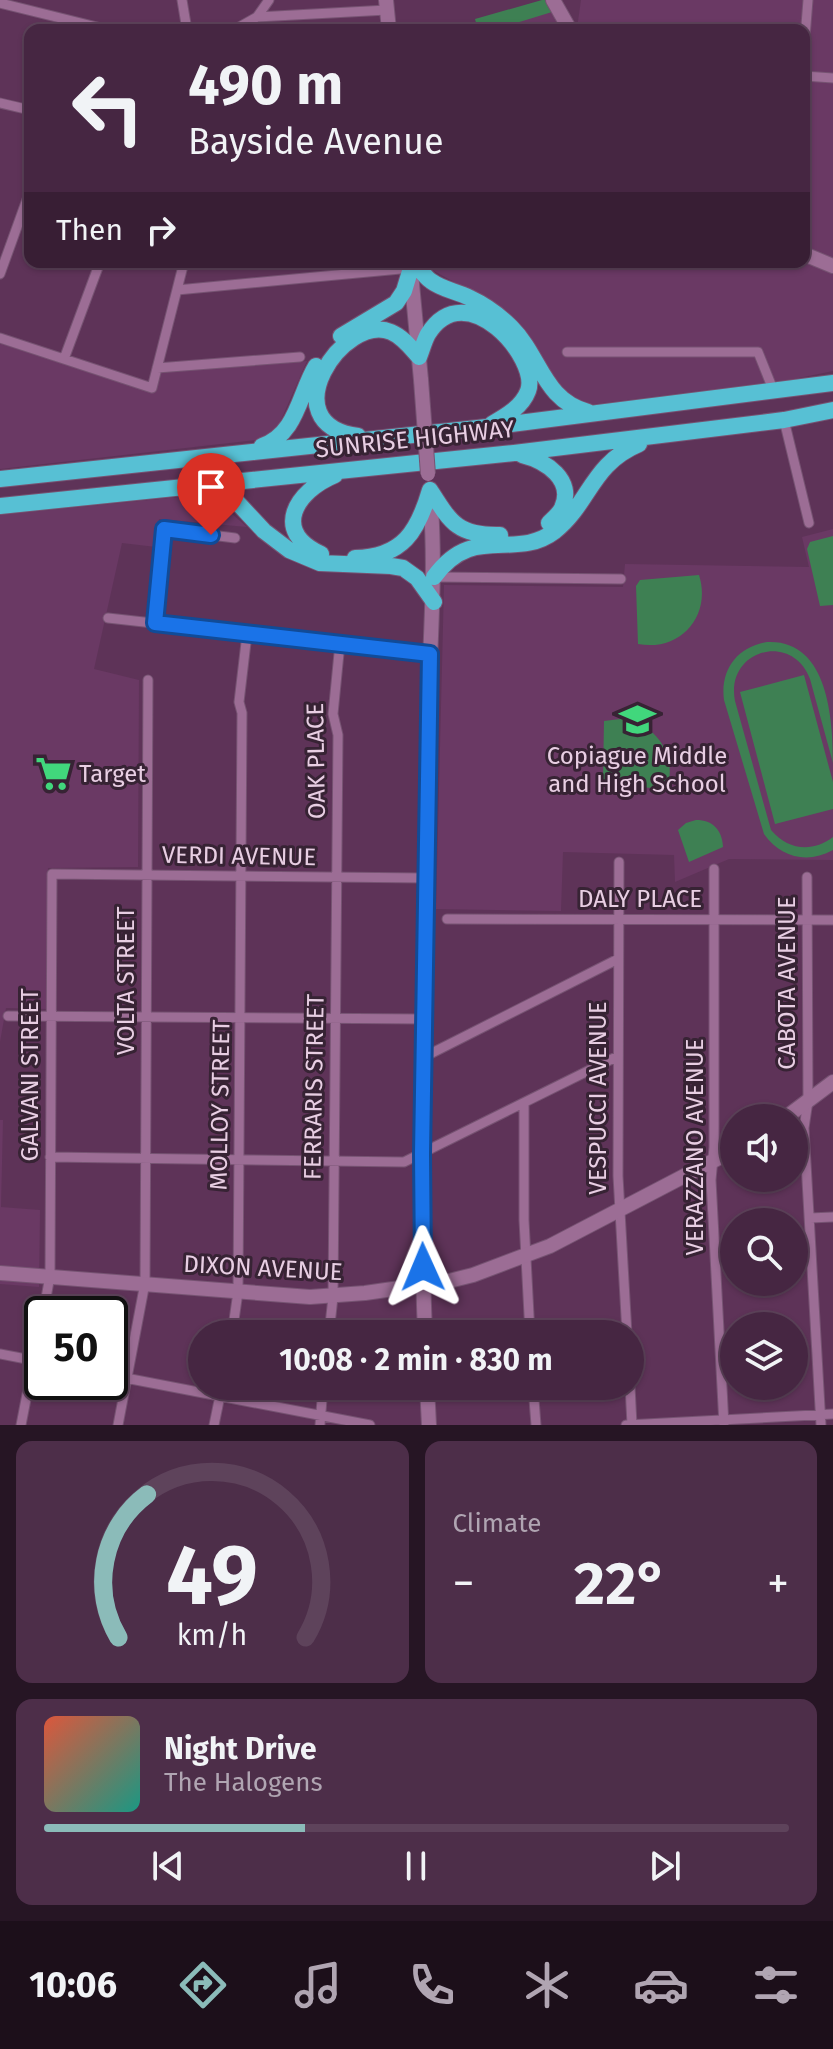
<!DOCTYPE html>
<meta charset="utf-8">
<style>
body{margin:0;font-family:"Fira Sans",sans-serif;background:#4d2e49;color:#f1f3f6;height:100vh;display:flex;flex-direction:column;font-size:30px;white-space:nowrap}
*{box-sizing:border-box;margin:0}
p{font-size:26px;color:#b0a5b2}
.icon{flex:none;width:44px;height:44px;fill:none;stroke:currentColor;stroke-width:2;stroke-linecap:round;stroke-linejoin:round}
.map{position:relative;height:1425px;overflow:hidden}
.details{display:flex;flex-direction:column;gap:16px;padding:16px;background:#261524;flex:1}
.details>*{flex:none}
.hud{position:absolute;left:24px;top:24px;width:786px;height:244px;border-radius:16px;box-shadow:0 2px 6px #0004,0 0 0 2px #5e435b;background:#462642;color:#f1f3f6;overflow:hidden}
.fabs{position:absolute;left:720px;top:1104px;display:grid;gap:16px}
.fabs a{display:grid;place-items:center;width:88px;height:88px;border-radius:50%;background:#462642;box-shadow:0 2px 6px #0004,0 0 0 2px #5e435b;font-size:40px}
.speed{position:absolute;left:24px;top:1296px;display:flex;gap:16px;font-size:40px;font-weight:700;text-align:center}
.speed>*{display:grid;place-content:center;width:104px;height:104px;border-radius:50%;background:#462642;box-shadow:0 2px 6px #0004,0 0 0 2px #5e435b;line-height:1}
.speed .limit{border:4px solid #111;border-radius:12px;background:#fff;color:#111}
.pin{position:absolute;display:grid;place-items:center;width:68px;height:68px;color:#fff;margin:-82px -34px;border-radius:50% 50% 50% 0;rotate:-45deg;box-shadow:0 0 8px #0007}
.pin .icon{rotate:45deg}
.me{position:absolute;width:88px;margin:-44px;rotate:359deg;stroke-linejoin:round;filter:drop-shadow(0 0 6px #0008)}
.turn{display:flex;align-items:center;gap:28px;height:168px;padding:0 32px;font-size:36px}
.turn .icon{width:104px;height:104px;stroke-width:2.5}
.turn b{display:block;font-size:56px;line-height:68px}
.then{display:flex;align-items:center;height:76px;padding:0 32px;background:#0003;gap:16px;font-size:30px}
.big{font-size:60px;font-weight:700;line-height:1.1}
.details .tile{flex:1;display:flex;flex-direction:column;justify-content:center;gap:12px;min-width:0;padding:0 28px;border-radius:16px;background:#4d2e49}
.details .dial{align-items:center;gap:0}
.dial svg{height:208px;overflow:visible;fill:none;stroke:#5e435b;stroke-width:7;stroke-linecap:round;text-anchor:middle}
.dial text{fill:#f1f3f6;stroke:none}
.song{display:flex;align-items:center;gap:24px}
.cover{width:96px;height:96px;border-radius:12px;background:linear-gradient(135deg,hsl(10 70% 55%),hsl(170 70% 35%))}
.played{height:8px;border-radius:4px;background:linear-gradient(90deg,#8bbbb9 35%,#5e435b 35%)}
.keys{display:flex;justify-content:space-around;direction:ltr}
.heat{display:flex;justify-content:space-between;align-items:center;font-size:44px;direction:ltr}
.details .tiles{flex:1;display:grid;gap:16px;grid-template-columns:1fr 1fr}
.tile:last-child{grid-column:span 2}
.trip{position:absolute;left:188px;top:1320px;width:456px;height:80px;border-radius:40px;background:#462642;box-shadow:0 2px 6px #0004,0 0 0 2px #5e435b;font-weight:700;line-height:80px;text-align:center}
.tabs{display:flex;height:128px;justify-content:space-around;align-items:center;background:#1c0f1a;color:#b0a5b2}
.tabs .icon{width:56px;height:56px}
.tabs .selected{color:#8bbbb9}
.tabs b{font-size:36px;color:#f1f3f6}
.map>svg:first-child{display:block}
</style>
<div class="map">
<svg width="833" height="1425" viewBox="0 0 833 1425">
<rect width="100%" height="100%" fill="#5e3358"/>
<path fill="#6a3964" d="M581,0H833V371L794,379L587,405L569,399L507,311L432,270L428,262H804V30H480L564,5L577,28Z
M0,343L153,393L159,370L307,361L273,438L0,469Z
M209,494L247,527L159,519L156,547L122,543L94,669L139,680L138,867L48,868L46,1009L6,1008L0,1042V515Z
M833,529V860L729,859L675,882L674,855L563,852L561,911L436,909L444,585L623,587L625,564L809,567L802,537Z
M0,1120H3L1,1207L40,1210L39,1287L0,1284Z"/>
<path fill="#3e8053" d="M542,0H545L552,12L493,30H478L475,19Z
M833,536V605L820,606L807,549L810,542Z
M699,575C712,616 680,652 638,644L636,586L640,580Z
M767,642C828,639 833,718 833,763L810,679C792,631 725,650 735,701L771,830C788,850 812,853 833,837V850C808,864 781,858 764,834L724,700C720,670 737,647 767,642Z
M804,675L833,782V809L775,824L740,692Z
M620,719C655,722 678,754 667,789L609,785L603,780L604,721Z
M696,820C713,820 722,830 723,847L689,862L678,830L686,823Z"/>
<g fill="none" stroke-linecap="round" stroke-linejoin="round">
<defs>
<path id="street" d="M182,0L187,30
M0,3L109,30
M257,17L269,0
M234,30L257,17L387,10
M804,50L808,0
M804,76L833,78
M0,103L30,110
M0,274L30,191
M177,290L411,268
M0,338L152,388L184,262
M567,352H758L774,392
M64,359L100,262
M157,368L300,357
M784,420L809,523
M434,577L621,579
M108,618L430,654
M155,623L164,529L235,538
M619,862L618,1176L627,1334
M714,869V1147L711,1180L724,1425
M807,877L808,1101L804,1128L821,1425
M447,919L833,920
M8,1016L424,1019
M424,1057L618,959
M524,1104V1220L530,1334
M50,1157L404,1162L618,1056
M810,1218L833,1217
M43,1314L50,1276L52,874L426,878
M232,1334L238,1292L242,713L239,702L247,634
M329,1334L333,1297L338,735L333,714L340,643
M0,1354L42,1362
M110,1375L370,1425
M533,1386L536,1425
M630,1386L632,1425
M21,1425L42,1317
M118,1425L145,1283L148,680
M214,1425L222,1386
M320,1425L323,1386
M626,1425L833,1414"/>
<path id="secondary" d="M386,0L389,30
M553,0L570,30
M804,254L833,266
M411,273L421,380
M785,1118L833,1082
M0,1273L310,1297L365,1293L449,1281L473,1275L550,1246L734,1150
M425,1334C417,1132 426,928 428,726C429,648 437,572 430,495
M427,1386L429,1425"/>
<path id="highway" d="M414,262C419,268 424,276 431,281C443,290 457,291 470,298C485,305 499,315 511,327C541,357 543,400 588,412
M341,336L396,303L404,291L411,268
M358,436C269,424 344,312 391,332C403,337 411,348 419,357C422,350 424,341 428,334C466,273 540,359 528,391C522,407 506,416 492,424
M262,446C297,434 299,394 316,366
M522,455C546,461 575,480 562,508C560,513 553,519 549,523
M0,479L487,427L833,383
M202,490L226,495L236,501L264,531L289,550L320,563L391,566L403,568L417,578L434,602
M430,490C451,523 458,536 500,535
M0,506L514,453L784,420L833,410
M321,554C271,531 296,491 335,475
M355,558C403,557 418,531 430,490
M434,577C474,522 514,562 555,531C590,503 591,464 639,444"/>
</defs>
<use href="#street" stroke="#765372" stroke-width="11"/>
<use href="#secondary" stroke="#765372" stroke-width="16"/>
<use href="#highway" stroke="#765372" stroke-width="18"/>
<use href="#street" stroke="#9c6d95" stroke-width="9"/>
<use href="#secondary" stroke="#9c6d95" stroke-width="14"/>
<use href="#highway" stroke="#57c0d4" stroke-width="16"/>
<defs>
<path id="secondary-bridge" d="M421,380L428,474"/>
</defs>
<use href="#secondary-bridge" stroke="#765372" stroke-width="16" stroke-linecap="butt"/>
<use href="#secondary-bridge" stroke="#9c6d95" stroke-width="14"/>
</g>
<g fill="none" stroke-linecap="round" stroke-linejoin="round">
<defs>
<path id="route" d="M211,535L164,529L155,623L430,654L422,1154L423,1267"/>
</defs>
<use href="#route" stroke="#114b97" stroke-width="20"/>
<use href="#route" stroke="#1a73e8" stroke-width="14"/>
</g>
<defs>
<symbol id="school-bare" viewBox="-9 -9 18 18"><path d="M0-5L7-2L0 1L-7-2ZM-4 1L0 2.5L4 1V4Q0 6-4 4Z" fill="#41d77c" stroke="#372334" stroke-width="2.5" paint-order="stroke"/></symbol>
<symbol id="supermarket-bare" viewBox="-9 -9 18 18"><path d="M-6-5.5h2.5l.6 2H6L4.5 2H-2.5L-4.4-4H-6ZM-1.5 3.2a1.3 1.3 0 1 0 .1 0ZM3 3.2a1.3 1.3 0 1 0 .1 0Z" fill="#41d77c" stroke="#372334" stroke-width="2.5" paint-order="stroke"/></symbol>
</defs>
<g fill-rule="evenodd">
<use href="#school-bare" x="612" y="694" width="51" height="51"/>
<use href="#supermarket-bare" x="28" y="748" width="51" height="51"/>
</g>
<g text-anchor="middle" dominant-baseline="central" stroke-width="6" stroke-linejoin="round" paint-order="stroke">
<g font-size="24" fill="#e8cee3" stroke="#372334">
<text transform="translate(415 439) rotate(-6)">SUNRISE HIGHWAY</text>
<text transform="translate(316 761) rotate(-91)">OAK PLACE</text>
<text transform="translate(239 856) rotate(1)">VERDI AVENUE</text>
<text x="640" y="899">DALY PLACE</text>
<text transform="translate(126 981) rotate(-90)">VOLTA STREET</text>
<text transform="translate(787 983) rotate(-90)">CABOTA AVENUE</text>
<text transform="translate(30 1075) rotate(-90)">GALVANI STREET</text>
<text transform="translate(314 1087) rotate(-89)">FERRARIS STREET</text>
<text transform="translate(598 1098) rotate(-90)">VESPUCCI AVENUE</text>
<text transform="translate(220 1105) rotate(-89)">MOLLOY STREET</text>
<text transform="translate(695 1147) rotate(-90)">VERAZZANO AVENUE</text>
<text transform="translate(263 1268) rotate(3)">DIXON AVENUE</text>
</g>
<g font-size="24" fill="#e8cee3" stroke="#372334">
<text x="637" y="756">Copiague Middle<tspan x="637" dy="28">and High School</tspan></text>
<text x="79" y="774" text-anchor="start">Target</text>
</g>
</g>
</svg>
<div class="fabs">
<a><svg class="icon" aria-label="sound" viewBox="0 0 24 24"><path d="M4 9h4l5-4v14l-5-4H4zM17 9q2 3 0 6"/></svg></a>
<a><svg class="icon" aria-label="search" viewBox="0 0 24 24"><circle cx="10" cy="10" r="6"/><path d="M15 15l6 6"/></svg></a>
<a><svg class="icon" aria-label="layers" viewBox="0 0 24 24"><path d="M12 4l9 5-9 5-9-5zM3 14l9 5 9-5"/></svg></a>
</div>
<div class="speed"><div class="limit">50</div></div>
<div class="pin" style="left:211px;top:535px;background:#d93025"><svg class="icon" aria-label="arrive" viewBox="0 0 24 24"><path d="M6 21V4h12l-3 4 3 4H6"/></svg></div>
<svg class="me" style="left:423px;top:1267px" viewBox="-20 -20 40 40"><path d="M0-17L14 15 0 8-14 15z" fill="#1a73e8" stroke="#fff" stroke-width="4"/></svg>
<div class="trip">10:08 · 2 min · 830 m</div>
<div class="hud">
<div class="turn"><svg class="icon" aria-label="left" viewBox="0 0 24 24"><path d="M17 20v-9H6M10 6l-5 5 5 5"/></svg><div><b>490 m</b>Bayside Avenue</div></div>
<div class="then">Then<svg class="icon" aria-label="right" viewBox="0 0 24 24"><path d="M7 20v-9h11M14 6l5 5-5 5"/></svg></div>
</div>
</div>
<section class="details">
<div class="tiles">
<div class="tile dial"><svg viewBox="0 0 100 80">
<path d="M14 69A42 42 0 1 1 86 69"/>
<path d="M14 69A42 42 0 0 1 25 14" stroke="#8bbbb9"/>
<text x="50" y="56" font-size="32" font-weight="700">49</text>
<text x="50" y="72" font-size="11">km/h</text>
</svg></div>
<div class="tile"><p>Climate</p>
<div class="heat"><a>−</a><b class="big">22°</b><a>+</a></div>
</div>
<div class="tile">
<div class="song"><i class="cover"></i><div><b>Night Drive</b><p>The Halogens</p></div></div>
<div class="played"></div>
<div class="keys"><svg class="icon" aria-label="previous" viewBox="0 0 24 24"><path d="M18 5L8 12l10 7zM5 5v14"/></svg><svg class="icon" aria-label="pause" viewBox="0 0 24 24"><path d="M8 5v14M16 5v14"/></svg><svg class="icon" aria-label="next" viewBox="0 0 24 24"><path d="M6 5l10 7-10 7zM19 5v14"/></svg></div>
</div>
</div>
</section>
<nav class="tabs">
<b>10:06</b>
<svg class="icon selected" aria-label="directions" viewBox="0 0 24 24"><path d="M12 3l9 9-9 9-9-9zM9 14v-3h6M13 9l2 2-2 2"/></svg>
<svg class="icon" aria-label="music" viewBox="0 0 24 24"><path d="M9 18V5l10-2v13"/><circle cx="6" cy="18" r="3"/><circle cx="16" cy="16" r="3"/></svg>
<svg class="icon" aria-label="phone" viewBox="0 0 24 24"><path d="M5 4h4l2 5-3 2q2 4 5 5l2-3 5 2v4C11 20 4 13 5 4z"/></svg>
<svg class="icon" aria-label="climate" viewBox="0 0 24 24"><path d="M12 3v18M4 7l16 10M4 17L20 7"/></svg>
<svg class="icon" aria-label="car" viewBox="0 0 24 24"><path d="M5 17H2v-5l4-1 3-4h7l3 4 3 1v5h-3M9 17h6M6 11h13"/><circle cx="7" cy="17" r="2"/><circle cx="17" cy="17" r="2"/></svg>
<svg class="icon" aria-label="filters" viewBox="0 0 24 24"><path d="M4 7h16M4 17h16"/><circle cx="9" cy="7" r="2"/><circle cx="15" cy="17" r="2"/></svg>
</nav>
